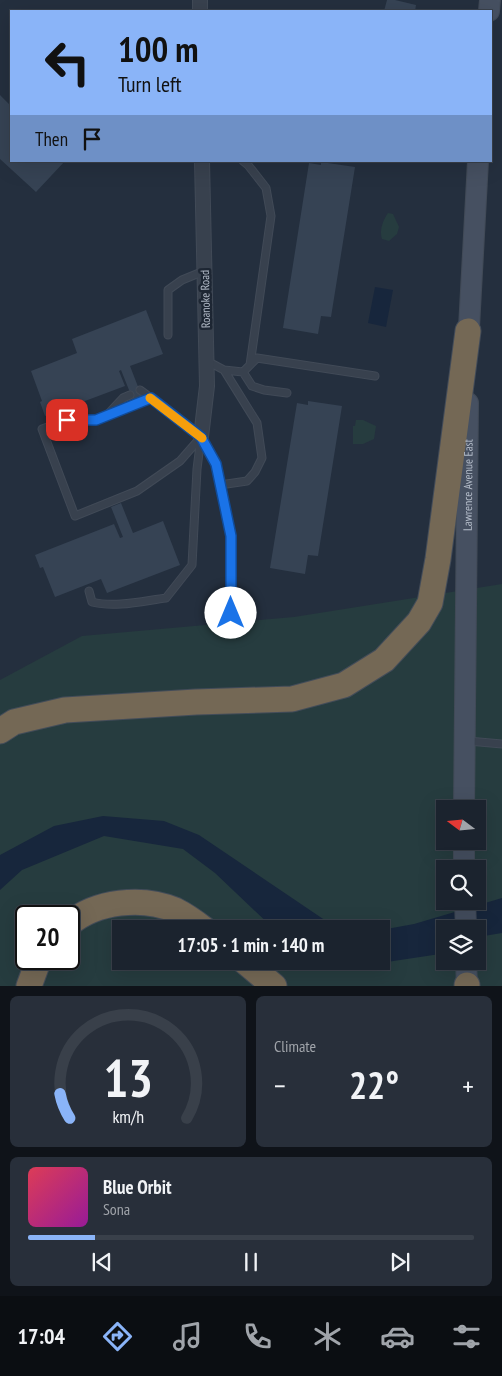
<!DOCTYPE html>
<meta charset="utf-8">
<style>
body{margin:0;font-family:"PT Sans Narrow",sans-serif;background:#282f3a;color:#f1f3f6;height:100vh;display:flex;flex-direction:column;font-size:19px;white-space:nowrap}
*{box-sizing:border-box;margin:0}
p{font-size:16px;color:#a0a4aa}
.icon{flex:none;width:28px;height:28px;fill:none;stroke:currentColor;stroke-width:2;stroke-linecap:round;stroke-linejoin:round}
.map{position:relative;height:986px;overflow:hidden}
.side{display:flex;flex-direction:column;gap:10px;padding:10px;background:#0f1319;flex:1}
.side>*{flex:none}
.hud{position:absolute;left:10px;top:10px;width:482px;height:152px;border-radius:0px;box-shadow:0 5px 20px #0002,0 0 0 1px #39404a;background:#8ab4f8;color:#111;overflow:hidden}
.needle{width:32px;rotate:286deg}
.tools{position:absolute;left:436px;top:800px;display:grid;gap:10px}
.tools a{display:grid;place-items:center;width:50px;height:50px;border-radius:0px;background:#1b232e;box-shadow:0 5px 20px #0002,0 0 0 1px #39404a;font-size:25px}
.speed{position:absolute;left:15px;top:905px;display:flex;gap:10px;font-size:25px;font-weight:700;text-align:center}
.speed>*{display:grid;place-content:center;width:65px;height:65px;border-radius:50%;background:#1b232e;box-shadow:0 5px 20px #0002,0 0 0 1px #39404a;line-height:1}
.speed .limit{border:2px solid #111;border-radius:8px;background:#fff;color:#111}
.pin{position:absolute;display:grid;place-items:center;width:42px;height:42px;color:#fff;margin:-21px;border-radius:10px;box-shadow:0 2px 8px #0006}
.me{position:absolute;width:55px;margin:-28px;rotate:0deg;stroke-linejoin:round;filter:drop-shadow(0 0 4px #0008)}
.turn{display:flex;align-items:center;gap:18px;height:105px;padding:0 25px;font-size:22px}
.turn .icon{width:65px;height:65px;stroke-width:2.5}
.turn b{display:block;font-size:35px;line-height:42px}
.then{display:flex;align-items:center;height:48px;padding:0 25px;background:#0003;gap:10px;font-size:19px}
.big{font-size:38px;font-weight:600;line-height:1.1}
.side .widget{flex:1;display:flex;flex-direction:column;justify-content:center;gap:8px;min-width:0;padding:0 18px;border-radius:8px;background:#282f3a}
.side .dial{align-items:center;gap:0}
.dial svg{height:130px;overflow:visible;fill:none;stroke:#39404a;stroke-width:7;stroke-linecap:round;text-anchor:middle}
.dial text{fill:#f1f3f6;stroke:none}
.song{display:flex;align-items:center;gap:15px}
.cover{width:60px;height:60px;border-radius:8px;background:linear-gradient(135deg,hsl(350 70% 55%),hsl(300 70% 35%))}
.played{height:5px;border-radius:2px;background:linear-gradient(90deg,#8ab4f8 15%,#39404a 15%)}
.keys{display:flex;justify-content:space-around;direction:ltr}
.heat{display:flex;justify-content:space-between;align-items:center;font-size:28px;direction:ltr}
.side .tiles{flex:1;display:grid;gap:10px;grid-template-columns:1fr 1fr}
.widget:last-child{grid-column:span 2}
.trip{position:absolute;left:112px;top:920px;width:278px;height:50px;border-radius:0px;background:#1b232e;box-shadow:0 5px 20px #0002,0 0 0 1px #39404a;font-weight:600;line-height:50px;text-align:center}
.tabs{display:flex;height:80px;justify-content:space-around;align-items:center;background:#0b0e12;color:#a0a4aa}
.tabs .icon{width:35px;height:35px}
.tabs .active{color:#8ab4f8}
.tabs b{font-size:22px;color:#f1f3f6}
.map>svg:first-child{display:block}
</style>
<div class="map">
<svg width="502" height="986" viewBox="0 0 502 986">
<rect width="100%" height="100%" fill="#242f3e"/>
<path fill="#263c3f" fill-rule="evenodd" d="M388,213L393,214L399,227L397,234L389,241L382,239C379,231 383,220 388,213Z
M356,420H363L376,426L374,439L363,444H353V426H355Z
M502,584V986H0V680L82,636L294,617ZM445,809H478V841H445ZM445,869H478V901H445ZM26,916H69V959H26ZM121,929H381V961H121ZM445,929H478V961H445Z"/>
<path fill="#17263c" d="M375,287L393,290L386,327L368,323Z
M103,816L164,821L199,835L338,929H274L215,873L183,849L104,836L22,870L0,890V855L54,826Z
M502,898V933L478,937V929H445V952L440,954L387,962L379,961H381V930L414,924Z"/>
<path fill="#364354" d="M387,0H395L416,5L415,11H384Z
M0,95L11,106V161H65L36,192L0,159Z
M321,162L355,167L331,317L321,316L318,334L283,328L309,163L321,165Z
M146,310L163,354L130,366L142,397L133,400L121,370L119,371L125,386L45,416L40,402L42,401L31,371L77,353L72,339Z
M308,401L342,406L318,556L308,555L305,574L270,568L297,403L308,405Z
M121,503L133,533L163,521L180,565L107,593L101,579L55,597L43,567L40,568L35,555L114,524L120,538L123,537L111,507Z"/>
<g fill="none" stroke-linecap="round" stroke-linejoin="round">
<defs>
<path id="service" d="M243,161L248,165L266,188L271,216L250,365
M168,335V290L182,280L204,271
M207,361L224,370L257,423L262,458L255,472L247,481L220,485
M224,370L243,372L257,358L375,376
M243,372L252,386L264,390L287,393
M140,390L151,398
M108,414L123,398L130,395
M201,437L180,461L137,491L75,516L42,429L67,420H96L151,398L201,437L216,464L231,536V613
M89,591L92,602C115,608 143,601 166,598L192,565L197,469L201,437
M468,741L502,744"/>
<path id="minor" d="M200,0V11
M201,437L207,386L202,161"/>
<g id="secondary">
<path d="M489,11L490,0"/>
<path d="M468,346L478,161"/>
<path id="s1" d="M464,809L468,403"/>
<path d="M464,841V869"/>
<path d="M465,901L466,929"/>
<path d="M466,961L467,986"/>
</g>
<path id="motorway" d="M0,731L14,722L65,710L196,702L292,699L344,685L384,660L419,622L430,603L438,559L468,331
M69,924C96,901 142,896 175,910C185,915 195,922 204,929
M244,961L274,986
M467,985V986
M29,986L39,959"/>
</defs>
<use href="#service" stroke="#414a57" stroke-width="9"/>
<use href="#minor" stroke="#414a57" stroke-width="16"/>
<use href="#secondary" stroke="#414a57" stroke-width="22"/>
<use href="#motorway" stroke="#434c59" stroke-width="27"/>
<use href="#service" stroke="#38414e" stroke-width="7"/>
<use href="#minor" stroke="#38414e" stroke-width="14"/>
<use href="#secondary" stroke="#465061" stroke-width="20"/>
<use href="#motorway" stroke="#746855" stroke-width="25"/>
</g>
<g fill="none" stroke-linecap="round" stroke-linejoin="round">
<defs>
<path id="route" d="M67,420H96L151,398L201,437L216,464L231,536V613"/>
</defs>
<use href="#route" stroke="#114b97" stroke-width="12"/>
<use href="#route" stroke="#1a73e8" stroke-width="9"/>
<path stroke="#f59e0b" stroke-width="9" d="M150,398L202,438"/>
</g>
<g text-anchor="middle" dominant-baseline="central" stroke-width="5" stroke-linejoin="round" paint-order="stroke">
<g font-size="12" fill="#b4bcc9" stroke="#1d2633">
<text transform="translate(205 299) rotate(-91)">Roanoke Road</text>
<text stroke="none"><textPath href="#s1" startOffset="324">Lawrence Avenue East</textPath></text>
</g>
</g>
</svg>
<div class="tools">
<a><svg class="needle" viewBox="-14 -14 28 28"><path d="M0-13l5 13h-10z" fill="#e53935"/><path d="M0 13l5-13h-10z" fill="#a0a4aa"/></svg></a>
<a><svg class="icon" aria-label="search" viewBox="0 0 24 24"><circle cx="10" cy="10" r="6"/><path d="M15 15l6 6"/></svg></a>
<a><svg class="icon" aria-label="layers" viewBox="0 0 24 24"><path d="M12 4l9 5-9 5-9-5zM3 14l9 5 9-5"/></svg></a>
</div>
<div class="speed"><div class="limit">20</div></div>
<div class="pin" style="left:67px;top:420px;background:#d93025"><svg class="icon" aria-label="arrive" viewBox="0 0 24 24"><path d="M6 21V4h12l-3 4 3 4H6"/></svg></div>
<svg class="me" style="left:231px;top:613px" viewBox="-20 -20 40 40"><circle r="19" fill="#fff"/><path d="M0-13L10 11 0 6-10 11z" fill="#1a73e8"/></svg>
<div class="trip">17:05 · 1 min · 140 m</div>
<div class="hud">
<div class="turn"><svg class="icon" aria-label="left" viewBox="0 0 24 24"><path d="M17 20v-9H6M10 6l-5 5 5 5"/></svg><div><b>100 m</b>Turn left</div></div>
<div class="then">Then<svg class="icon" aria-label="arrive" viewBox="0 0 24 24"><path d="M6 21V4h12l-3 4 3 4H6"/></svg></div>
</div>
</div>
<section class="side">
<div class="tiles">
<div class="widget dial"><svg viewBox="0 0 100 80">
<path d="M14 69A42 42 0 1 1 86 69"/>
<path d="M14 69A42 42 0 0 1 8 54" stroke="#8ab4f8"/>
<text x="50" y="56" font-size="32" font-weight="700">13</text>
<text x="50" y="72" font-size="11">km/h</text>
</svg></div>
<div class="widget"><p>Climate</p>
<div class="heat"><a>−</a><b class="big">22°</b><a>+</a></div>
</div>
<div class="widget">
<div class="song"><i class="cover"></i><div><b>Blue Orbit</b><p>Sona</p></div></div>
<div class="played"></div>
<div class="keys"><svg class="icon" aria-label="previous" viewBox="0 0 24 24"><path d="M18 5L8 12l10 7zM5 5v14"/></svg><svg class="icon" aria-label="pause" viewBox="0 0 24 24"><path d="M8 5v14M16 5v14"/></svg><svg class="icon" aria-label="next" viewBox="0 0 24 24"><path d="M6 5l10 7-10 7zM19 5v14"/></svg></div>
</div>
</div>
</section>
<nav class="tabs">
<b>17:04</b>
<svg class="icon active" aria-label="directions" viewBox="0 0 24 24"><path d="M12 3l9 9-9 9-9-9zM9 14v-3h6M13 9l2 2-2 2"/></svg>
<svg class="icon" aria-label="music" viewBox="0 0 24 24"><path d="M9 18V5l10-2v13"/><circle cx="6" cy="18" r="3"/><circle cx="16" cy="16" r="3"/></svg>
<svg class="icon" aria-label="phone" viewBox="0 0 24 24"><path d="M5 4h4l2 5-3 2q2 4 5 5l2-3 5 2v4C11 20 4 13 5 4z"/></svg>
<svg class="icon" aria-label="climate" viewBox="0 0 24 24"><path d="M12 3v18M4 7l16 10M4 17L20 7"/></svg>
<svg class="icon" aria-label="car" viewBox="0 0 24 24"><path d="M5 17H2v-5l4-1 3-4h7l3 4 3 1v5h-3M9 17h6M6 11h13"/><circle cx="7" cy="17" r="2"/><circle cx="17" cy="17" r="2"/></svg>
<svg class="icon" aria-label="filters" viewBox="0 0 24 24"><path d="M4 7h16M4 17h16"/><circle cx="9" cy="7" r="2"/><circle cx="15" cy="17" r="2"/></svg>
</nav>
